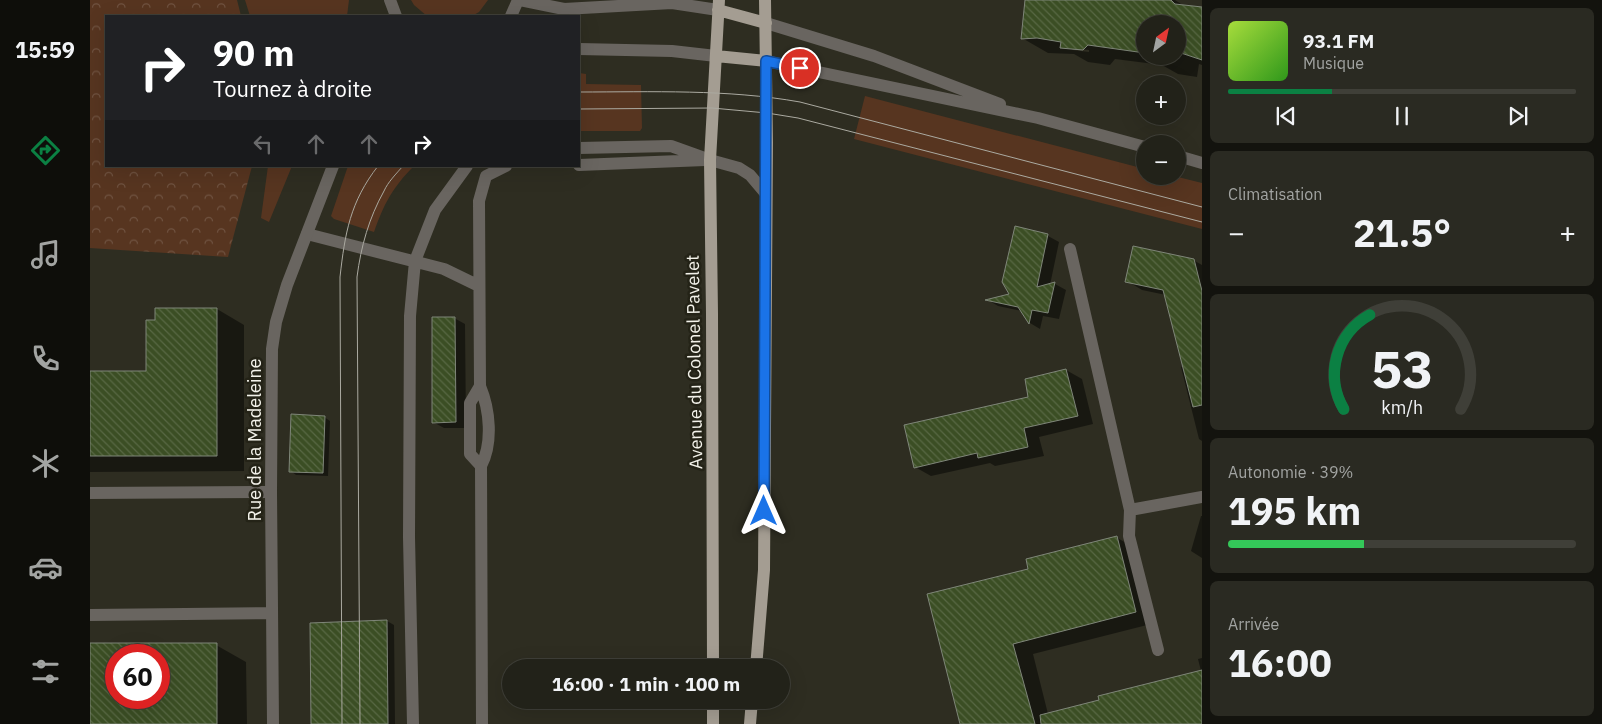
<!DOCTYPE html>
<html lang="fr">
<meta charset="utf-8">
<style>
body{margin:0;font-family:"IBM Plex Sans",sans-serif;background:#2a2a22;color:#f1f3f6;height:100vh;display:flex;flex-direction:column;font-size:19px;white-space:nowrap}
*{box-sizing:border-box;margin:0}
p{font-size:16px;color:#a2a4a2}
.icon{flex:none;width:28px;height:28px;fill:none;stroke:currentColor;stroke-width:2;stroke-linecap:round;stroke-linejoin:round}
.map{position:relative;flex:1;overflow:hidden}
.panel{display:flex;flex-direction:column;gap:8px;padding:8px;background:#13130e;width:400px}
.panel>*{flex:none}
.top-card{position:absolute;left:15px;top:15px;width:475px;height:152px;border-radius:0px;box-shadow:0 5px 20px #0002,0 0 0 1px #3f3f38;background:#202124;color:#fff;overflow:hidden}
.needle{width:32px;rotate:33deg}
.controls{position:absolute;left:1046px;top:15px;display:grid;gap:10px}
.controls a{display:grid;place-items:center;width:50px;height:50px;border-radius:50%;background:#222219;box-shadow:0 5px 20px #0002,0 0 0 1px #3f3f38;font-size:25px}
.speed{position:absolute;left:15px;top:644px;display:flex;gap:10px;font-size:25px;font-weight:700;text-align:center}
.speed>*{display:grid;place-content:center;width:65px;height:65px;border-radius:50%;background:#222219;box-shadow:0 5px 20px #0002,0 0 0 1px #3f3f38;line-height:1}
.speed .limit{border:8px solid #d22;background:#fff;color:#111}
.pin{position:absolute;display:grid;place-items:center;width:42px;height:42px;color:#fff;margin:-21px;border:2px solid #fff;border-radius:50%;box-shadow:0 1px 5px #0007}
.me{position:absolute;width:55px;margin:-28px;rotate:0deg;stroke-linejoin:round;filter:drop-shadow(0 0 4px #0008)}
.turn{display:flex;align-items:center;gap:18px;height:105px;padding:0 25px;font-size:22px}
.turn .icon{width:65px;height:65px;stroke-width:2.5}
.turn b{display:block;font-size:35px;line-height:42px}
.lanes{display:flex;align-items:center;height:48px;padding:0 25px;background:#0003;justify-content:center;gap:25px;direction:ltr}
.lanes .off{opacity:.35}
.big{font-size:38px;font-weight:800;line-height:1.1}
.panel .widget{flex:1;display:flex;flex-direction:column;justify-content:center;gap:8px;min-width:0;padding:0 18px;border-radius:8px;background:#2a2a22}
.panel .dial{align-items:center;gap:0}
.dial svg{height:130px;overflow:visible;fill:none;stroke:#3f3f38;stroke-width:7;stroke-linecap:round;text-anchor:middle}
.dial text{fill:#f1f3f6;stroke:none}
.song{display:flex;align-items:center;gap:15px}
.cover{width:60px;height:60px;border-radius:8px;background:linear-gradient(135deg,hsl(80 70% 55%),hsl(110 70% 35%))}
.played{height:5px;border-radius:2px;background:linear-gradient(90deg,#0b8043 30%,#3f3f38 30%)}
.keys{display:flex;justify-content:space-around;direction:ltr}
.heat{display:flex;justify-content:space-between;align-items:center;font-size:28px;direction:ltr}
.charge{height:8px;border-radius:4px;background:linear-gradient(90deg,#34c759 39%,#3f3f38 0)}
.trip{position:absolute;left:412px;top:659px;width:288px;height:50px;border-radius:25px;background:#222219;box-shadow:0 5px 20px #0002,0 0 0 1px #3f3f38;font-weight:800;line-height:50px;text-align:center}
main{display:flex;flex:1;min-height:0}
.tab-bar{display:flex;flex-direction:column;width:90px;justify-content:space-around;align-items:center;background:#0e0e0a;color:#a2a4a2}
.tab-bar .icon{width:35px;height:35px}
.tab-bar .selected{color:#0b8043}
.tab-bar b{font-size:22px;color:#f1f3f6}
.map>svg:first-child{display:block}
</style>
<main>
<nav class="tab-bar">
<b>15:59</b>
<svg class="icon selected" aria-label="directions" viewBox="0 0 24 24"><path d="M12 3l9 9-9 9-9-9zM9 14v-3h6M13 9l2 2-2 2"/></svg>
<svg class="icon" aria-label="music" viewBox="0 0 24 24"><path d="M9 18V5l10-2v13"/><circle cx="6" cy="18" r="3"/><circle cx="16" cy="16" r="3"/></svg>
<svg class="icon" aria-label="phone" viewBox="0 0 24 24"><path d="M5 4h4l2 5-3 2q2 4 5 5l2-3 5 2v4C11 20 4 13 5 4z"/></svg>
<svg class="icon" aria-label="climate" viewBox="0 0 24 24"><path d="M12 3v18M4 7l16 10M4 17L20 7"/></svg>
<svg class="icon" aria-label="car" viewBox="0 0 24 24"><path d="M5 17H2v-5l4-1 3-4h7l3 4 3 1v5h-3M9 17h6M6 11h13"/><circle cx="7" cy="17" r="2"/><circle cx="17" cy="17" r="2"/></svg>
<svg class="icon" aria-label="filters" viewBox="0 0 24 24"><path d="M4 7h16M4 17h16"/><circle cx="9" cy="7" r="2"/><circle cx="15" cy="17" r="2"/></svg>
</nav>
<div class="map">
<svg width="1112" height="724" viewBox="0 0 1112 724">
<defs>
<pattern id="forest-crowns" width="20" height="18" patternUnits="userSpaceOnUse" patternTransform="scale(1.25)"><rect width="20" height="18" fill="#573520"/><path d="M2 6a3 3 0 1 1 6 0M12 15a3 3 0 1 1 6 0" fill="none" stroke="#705341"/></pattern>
<pattern id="building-back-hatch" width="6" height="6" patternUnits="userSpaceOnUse" patternTransform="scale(1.25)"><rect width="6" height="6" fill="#3b4e24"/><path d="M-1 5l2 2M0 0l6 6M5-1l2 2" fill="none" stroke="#586844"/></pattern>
</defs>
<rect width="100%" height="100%" fill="#2e2d21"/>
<path fill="#573520" d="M155,0H259L257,16H160Z
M321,0H398L389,12L382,16H337L324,5Z
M489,73L496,74V84L551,85L552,128L550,131H489Z
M775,96L1055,169V176H1084L1112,183V229L764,139Z
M178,166H202L179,222L171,218Z
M258,166H324C302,188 294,204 284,232L244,219L241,216Z"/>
<path fill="url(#forest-crowns)" d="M0,0H147L151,16H16V166H162L138,257L0,248Z"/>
<path fill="#0007" fill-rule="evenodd" d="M936,0H1085L1094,6L1112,8V65L1109,64L1107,77L1088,74L1072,65L1025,59L1020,65L998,62L984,54L958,53L932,38ZM1055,24H1088V56H1055ZM981,48L999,50V52L983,50Z
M926,228L958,236L969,242L960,285L965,284L976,290L969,319L953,316L950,329L940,323L932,311L908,306L898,300L921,295Z
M1103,260L1112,265V441L1109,439L1091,367L1094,366L1076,295L1052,290L1037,281Z
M127,309L154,325V471L0,472V372H57L67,321Z
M364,318L375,324L376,428H354L343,422Z
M976,370L992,379L1003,424L949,437L954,456L905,466L900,463L841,476L825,467L940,398Z
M234,417L240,421L238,476L206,475L201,471Z
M1111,516H1112V558L1101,551Z
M1026,537L1046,549L1065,623L943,654L958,714L1011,701L1111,671L1108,659L1112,658V711L1093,724H871L939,570Z
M297,621L304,625L305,724H222Z
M0,645H126L156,662L157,724H0ZM26,655H69V698H26Z"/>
<path fill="url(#building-back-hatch)" stroke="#7f8679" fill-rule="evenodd" d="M935,0H1081L1085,4L1112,7V60L1088,52V24H1055V53L998,45L993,50L970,48L971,42L947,38L931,39Z
M1058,56H1082L1081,63L1061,60Z
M925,226L958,234L947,287L965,282L958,313L942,310L939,324L928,307L895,300L919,294L912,282Z
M1043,246L1104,259L1112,291V405L1103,407L1073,290L1035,282Z
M65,308H127V456H0V371H56V320H65Z
M342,317H365L366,422L342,423Z
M976,369L988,416L934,428L938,447L888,458L887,453L824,468L814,425L938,397L935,379Z
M201,414L235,416L233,473L199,472Z
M1027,536L1046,612L923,644L945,724H870L837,594L938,569L936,559Z
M297,620L298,724H221L220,623Z
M0,643H127V724H0ZM26,655H69V698H26Z
M1112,670V724H951L950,715L1009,700L1008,696Z"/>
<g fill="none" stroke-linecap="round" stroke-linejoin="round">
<path stroke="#696560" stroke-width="12" d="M489,148L581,146L620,160L649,168L660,175L676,194
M489,165L615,160
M217,234L354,269L389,286
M980,249L1040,510L1112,497
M390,386L380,403V454L391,466
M1040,510L1039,536L1068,650
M323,724L319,537L320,316L325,261L345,210L377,166
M392,724L391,466C403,443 400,410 390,386L389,201L396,176L416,166"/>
<path stroke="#696560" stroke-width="12" d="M300,0L306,16
M430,0L474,9L582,3L628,10
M421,16L428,0
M676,23L784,56L910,104
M489,49L582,51L626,56
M676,61L948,118L1055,147
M1088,156L1112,163
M0,493L181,492
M0,615L181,613
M183,724L181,492L182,349L186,322L197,285L243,166"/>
<path stroke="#a49d92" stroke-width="12" d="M628,10L676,23
M626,56L676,61
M623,668L622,314L620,160L629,0
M666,668L674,570L677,142L675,0
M623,724V700
M660,724L662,700"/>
<path stroke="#abaaa1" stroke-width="1" d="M489,92C562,92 637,89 710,102L1112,207
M489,109L622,108L677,113L708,118L1112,222
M252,724L250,277C255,233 260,202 288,166
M270,724L267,277C271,246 279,218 294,191C298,182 306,174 313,166"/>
</g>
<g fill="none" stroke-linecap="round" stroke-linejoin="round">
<defs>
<path id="route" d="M674,511L676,61L710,68"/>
</defs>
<use href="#route" stroke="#114b97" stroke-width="12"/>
<use href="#route" stroke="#1a73e8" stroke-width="9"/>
</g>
<g text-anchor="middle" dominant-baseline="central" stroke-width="5" stroke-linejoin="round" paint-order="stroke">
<g font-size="18" fill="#f3f2ea" stroke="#242317">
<text transform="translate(604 362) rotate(-91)">Avenue du Colonel Pavelet</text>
<text transform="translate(164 440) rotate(-90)">Rue de la Madeleine</text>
</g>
</g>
</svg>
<div class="controls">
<a><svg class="needle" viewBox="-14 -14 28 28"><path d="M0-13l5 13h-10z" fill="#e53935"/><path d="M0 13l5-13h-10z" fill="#a2a4a2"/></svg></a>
<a>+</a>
<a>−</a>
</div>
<div class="speed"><div class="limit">60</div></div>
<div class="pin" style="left:710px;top:68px;background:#d93025"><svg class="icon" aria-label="arrive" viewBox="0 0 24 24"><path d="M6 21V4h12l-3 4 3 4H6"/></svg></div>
<svg class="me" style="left:674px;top:511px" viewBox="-20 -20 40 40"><path d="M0-17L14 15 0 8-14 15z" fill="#1a73e8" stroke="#fff" stroke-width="4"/></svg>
<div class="trip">16:00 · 1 min · 100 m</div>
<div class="top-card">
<div class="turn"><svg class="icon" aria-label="right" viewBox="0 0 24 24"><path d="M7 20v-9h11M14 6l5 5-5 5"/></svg><div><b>90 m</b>Tournez à droite</div></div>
<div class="lanes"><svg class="icon off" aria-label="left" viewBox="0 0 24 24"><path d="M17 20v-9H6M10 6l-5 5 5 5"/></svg><svg class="icon off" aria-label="ahead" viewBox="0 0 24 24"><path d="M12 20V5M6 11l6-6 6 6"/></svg><svg class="icon off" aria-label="ahead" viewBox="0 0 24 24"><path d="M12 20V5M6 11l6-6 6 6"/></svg><svg class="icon" aria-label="right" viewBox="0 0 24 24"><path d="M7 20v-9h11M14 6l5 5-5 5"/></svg></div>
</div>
</div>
<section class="panel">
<div class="widget">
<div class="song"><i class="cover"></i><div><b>93.1 FM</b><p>Musique</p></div></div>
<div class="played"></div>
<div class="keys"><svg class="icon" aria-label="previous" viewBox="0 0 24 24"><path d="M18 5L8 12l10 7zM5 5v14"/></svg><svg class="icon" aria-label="pause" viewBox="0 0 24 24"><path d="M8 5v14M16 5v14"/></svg><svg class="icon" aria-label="next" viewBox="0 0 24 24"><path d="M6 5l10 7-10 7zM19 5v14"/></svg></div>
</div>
<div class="widget"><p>Climatisation</p>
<div class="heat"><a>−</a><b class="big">21.5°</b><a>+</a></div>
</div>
<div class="widget dial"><svg viewBox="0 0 100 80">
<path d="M14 69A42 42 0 1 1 86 69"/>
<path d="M14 69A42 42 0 0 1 30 11" stroke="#0b8043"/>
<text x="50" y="56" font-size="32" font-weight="700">53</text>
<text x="50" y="72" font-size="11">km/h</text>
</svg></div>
<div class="widget"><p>Autonomie · 39%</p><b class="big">195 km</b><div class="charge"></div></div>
<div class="widget"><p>Arrivée</p><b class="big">16:00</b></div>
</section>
</main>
